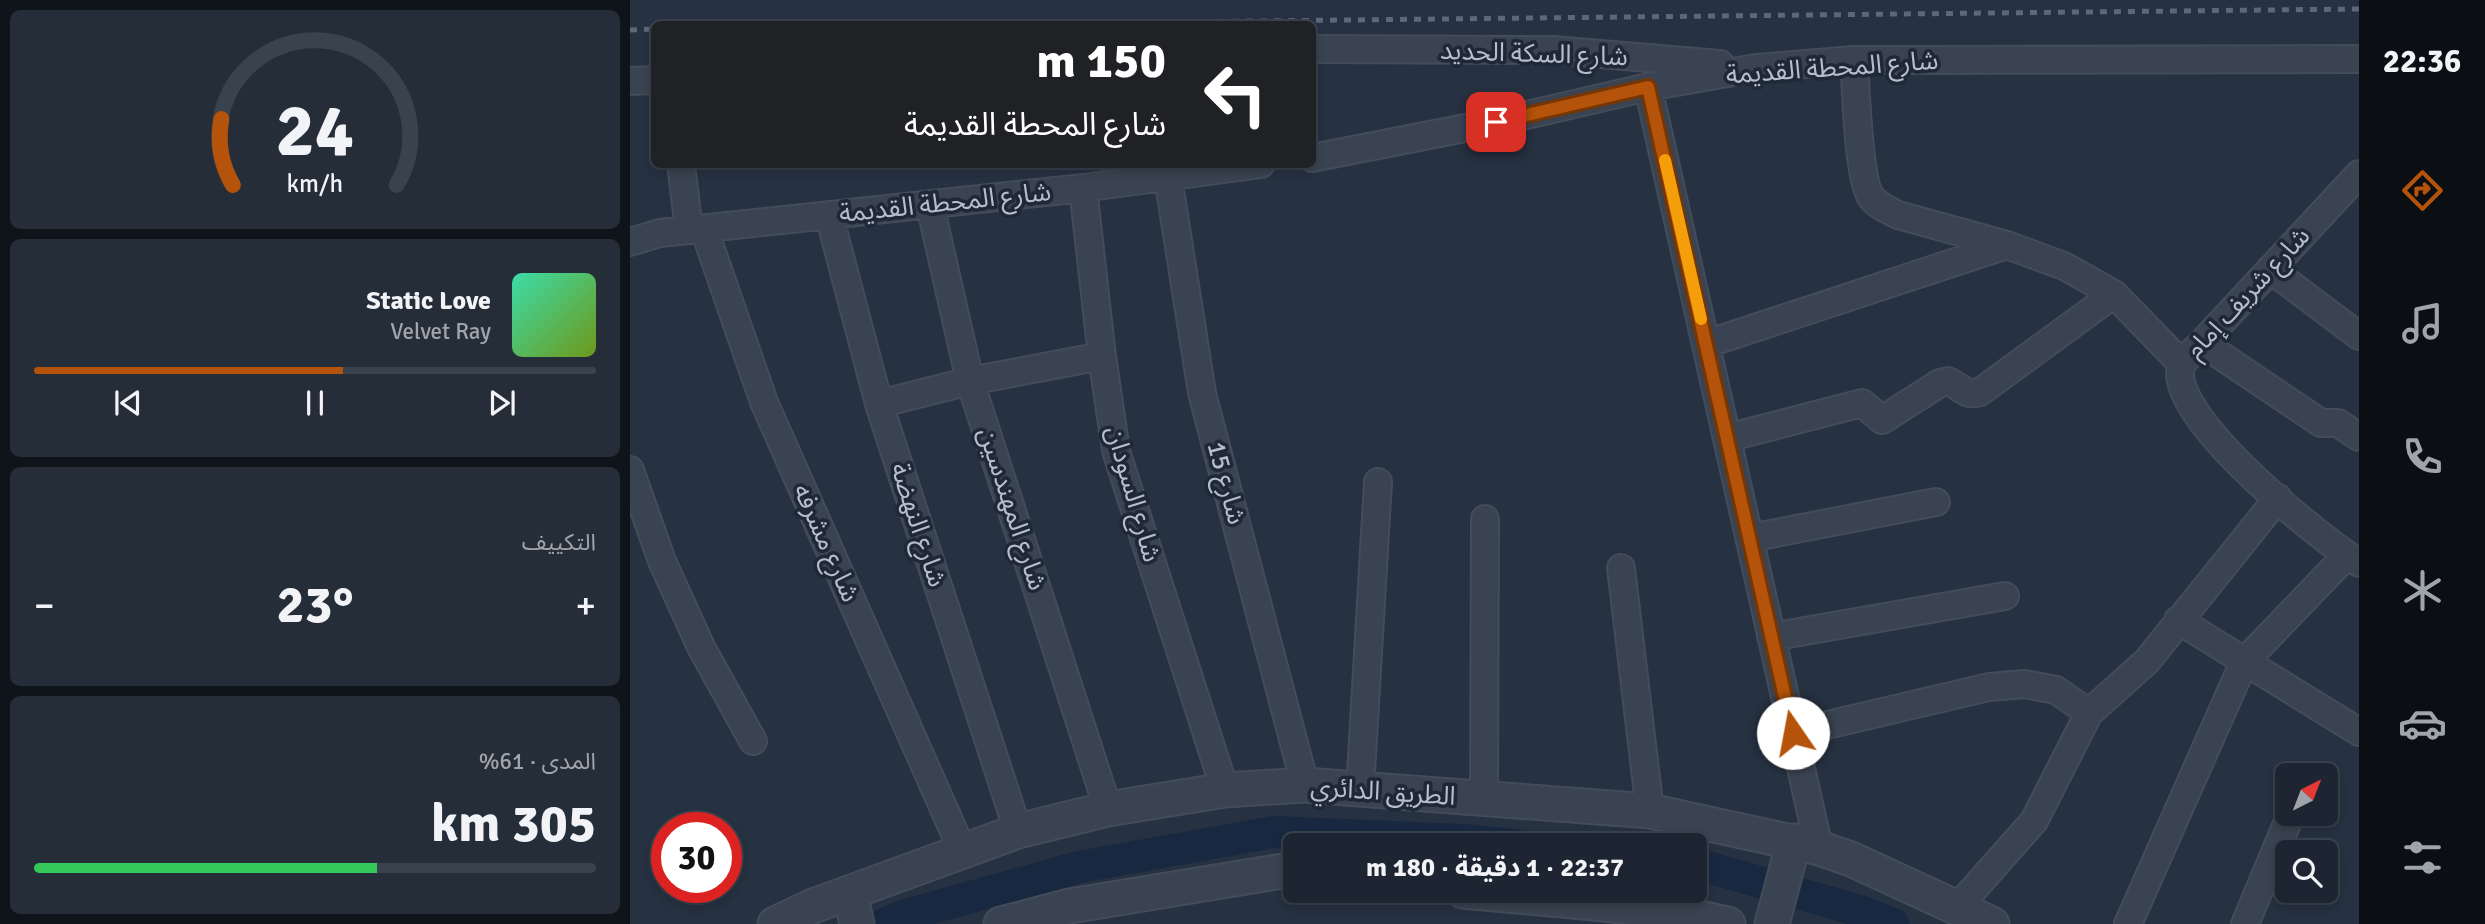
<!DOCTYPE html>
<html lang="ar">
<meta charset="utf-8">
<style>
body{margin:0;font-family:Signika,"Noto Sans Arabic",sans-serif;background:#252d39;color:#f1f3f6;direction:rtl;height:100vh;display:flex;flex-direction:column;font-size:26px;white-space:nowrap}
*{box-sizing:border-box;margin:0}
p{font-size:23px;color:#a0a5ab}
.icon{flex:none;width:38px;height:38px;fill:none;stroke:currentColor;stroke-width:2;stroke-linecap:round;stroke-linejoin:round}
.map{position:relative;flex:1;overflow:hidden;direction:ltr}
.panel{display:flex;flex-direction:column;gap:10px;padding:10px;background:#0f141b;width:630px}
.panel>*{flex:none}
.banner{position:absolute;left:21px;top:21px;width:665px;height:147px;border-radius:10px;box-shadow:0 4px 10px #0003,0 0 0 2px #3a424d;direction:rtl;background:#202124;color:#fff;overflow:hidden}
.needle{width:46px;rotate:42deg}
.tools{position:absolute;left:1645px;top:763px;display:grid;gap:14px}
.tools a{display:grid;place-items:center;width:63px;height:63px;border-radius:10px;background:#1c2531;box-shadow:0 4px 10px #0003,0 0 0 2px #3a424d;font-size:35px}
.speed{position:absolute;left:21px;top:812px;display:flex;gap:14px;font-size:35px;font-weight:700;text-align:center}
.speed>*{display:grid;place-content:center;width:91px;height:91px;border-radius:50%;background:#1c2531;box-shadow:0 4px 10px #0003,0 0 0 2px #3a424d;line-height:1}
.speed .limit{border:10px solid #d22;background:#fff;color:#111}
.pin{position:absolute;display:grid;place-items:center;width:60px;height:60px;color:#fff;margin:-30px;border-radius:14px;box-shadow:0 4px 10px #0006}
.me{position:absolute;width:77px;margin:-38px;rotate:348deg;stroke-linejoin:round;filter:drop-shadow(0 0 5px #0008)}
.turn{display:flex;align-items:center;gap:24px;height:147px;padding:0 35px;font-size:32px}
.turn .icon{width:91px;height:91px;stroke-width:2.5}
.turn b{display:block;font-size:49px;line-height:60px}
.big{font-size:52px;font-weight:700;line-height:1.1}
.panel .widget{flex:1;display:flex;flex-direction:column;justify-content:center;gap:10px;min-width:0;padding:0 24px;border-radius:10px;background:#252d39}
.panel .dial{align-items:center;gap:0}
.dial svg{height:182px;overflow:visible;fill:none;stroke:#3a424d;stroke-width:7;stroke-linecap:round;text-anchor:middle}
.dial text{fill:#f1f3f6;stroke:none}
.song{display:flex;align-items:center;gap:21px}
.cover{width:84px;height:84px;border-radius:10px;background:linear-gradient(135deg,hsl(160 70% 55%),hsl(80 70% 35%))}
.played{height:7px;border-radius:4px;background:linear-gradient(90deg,#b45309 55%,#3a424d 55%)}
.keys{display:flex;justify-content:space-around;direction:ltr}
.heat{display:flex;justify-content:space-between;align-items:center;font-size:38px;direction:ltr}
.charge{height:10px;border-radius:5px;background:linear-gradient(90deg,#34c759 61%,#3a424d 0)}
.trip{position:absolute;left:653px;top:833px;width:424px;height:70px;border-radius:10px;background:#1c2531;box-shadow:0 4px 10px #0003,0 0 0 2px #3a424d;font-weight:700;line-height:70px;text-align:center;direction:rtl}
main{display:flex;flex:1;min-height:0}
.menu{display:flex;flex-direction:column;width:126px;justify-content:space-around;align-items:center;background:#0b0f14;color:#a0a5ab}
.menu .icon{width:49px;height:49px}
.menu .on{color:#b45309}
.menu b{font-size:32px;color:#f1f3f6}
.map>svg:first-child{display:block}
</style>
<main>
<nav class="menu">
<b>22:36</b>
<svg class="icon on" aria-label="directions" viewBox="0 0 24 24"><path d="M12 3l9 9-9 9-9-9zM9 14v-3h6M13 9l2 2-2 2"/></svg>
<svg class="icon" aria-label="music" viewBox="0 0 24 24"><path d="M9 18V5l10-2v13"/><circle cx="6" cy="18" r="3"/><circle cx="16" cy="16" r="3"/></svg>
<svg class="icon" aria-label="phone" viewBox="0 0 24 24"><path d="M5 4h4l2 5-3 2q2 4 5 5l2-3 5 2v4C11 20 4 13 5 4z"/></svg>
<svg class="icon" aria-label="climate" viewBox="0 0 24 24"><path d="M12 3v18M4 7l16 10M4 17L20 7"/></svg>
<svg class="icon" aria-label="car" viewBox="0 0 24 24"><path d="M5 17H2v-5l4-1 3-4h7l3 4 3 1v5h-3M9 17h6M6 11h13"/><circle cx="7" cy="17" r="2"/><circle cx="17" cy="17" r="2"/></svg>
<svg class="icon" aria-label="filters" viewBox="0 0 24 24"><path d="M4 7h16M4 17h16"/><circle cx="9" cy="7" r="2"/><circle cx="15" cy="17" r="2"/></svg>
</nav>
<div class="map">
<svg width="1729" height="924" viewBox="0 0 1729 924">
<rect width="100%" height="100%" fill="#263141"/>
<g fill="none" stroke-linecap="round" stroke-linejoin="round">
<path stroke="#182840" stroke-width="32" d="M1064,863L1230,911L1263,924
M254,924L273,916L449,867L644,832L832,840L885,845"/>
<defs>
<path id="minor" d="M682,49L923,50L1090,64
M1224,60C1226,87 1228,178 1241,197C1248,206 1258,210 1268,215L1377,245L1434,266L1484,294L1552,364
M0,81L24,80
M1018,87L1189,848
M682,158L866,122L1018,87L1126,68L1224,60L1729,59
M51,164L59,230
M1729,174L1572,343C1564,351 1550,361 1550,373C1550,426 1686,535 1729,563
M538,177L572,393L675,785
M453,188L472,356L486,451L595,790
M300,205L340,381L478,809
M199,215L249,404L388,831
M74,229L134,402L333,852
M0,242L30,233L59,230L453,188L631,164
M1640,269L1729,336
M1572,343L1691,423H1708L1729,437
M1076,344L1377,245
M249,404L340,381L472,356
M1097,438L1232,403L1252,420L1310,383L1318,381C1330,386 1336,397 1350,392L1484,294
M0,470L32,561L71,647L123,741
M1120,538L1306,502
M991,568L1020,811
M1548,620L1729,732
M1141,637L1375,596
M1163,733L1359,687L1395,684L1426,690L1459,713
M730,790L748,482
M854,799L855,519
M1326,909L1404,821L1459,713L1517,661L1648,498
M1498,924L1614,662L1717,555
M1615,924L1661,814"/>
<path id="tertiary" d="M833,891C922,900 1011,904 1098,924
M220,893L227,924
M145,924L183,906L388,831L478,809L595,790L675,785L1020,811L1189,848L1221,859L1362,924
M371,924L440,906L665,869
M1142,924L1164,841"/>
</defs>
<use href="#minor" stroke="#444c5a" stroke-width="30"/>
<use href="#tertiary" stroke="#444c5a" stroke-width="37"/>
<use href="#minor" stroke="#3a4351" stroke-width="26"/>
<use href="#tertiary" stroke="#3a4351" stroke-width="33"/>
<path stroke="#5c6778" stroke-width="5" stroke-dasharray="7 7" stroke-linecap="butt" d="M350,24L1729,9
M0,30L24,29"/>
</g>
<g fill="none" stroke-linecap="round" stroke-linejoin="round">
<defs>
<path id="route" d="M866,122L1018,87L1163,733"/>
</defs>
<use href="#route" stroke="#753606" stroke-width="18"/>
<use href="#route" stroke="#b45309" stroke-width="12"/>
<path stroke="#f59e0b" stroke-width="12" d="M1035,160L1071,319"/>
</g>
<g text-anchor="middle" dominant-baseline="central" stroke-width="7" stroke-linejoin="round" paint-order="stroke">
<g font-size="26" fill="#b7becb" stroke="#1f2836">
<text transform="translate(904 54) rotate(2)">شارع السكة الحديد</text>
<text transform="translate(1202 68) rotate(-4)">شارع المحطة القديمة</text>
<text transform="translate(315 203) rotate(-6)">شارع المحطة القديمة</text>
<text transform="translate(1618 293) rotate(-47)">شارع شريف إمام</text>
<text transform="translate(596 483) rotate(75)">شارع 15</text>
<text transform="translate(503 494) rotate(74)">شارع السودان</text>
<text transform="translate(382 509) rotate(72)">شارع المهندسين</text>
<text transform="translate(288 525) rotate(72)">شارع النهضة</text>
<text transform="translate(196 543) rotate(66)">شارع مشرفه</text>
<text transform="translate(753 792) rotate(4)">الطريق الدائري</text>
</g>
</g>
</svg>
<div class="tools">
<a><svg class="needle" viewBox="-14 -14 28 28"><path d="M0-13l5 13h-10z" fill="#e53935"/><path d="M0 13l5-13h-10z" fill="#a0a5ab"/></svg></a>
<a><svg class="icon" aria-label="search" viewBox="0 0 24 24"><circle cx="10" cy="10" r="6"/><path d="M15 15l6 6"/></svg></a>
</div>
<div class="speed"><div class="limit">30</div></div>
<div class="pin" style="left:866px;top:122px;background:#d93025"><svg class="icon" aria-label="arrive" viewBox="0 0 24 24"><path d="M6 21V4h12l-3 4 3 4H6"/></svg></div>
<svg class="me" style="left:1163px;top:733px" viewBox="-20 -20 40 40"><circle r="19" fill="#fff"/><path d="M0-13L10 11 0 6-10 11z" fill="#b45309"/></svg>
<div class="trip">22:37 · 1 دقيقة · 180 m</div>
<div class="banner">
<div class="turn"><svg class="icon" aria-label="left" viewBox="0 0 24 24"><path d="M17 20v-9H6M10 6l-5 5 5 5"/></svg><div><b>150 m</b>شارع المحطة القديمة</div></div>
</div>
</div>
<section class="panel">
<div class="widget dial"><svg viewBox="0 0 100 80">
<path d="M14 69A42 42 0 1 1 86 69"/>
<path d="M14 69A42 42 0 0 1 9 40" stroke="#b45309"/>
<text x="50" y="56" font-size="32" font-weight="700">24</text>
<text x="50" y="72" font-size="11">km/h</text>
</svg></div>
<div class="widget">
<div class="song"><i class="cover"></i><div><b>Static Love</b><p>Velvet Ray</p></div></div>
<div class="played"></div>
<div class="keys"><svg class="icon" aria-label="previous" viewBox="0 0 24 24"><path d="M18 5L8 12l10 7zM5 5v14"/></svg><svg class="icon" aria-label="pause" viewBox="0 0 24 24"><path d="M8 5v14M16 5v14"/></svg><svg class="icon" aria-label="next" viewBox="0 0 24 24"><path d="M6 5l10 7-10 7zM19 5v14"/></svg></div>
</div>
<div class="widget"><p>التكييف</p>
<div class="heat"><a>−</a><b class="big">23°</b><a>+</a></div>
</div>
<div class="widget"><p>المدى · 61%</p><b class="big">305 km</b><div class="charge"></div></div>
</section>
</main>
